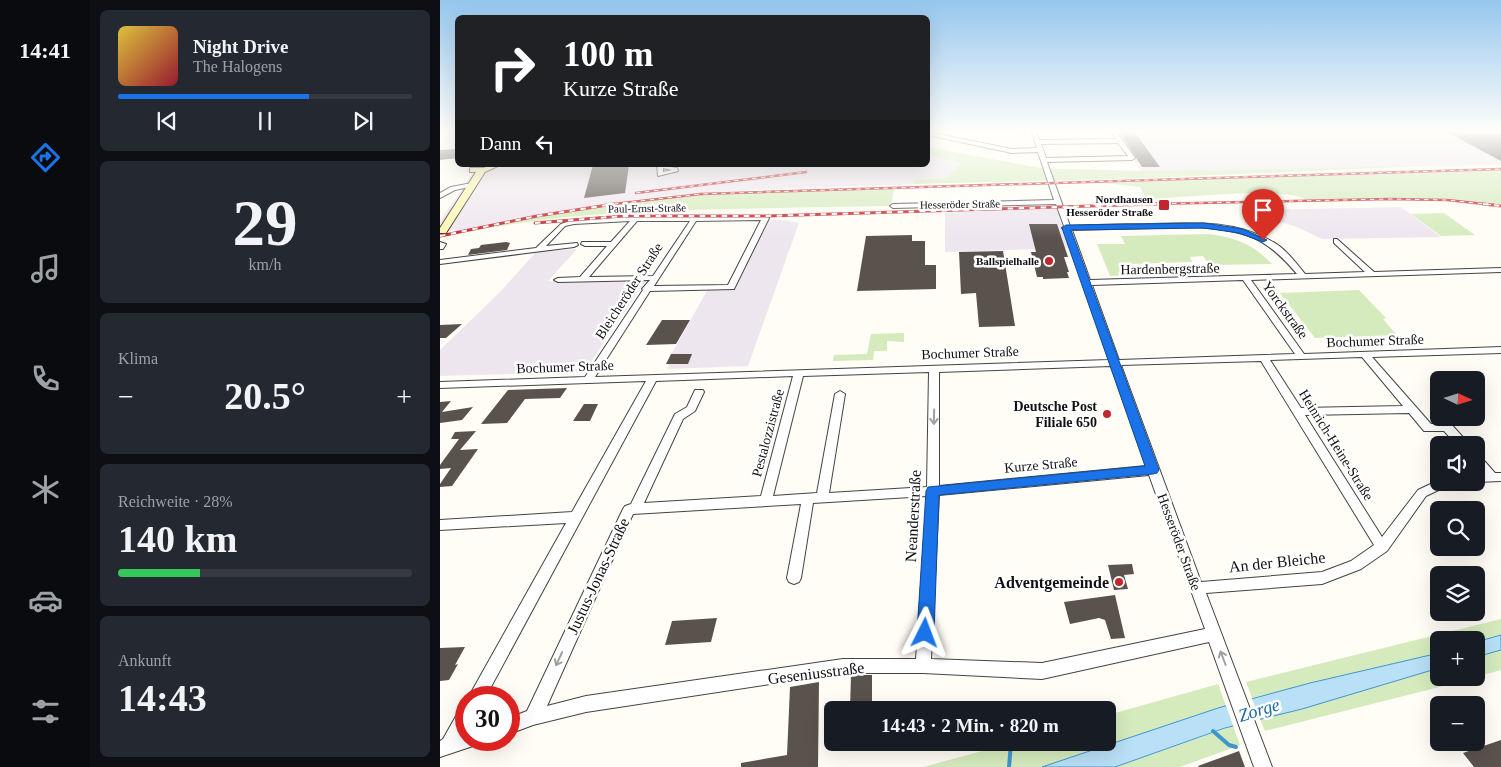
<!DOCTYPE html>
<html lang="de">
<meta charset="utf-8">
<style>
body{margin:0;font-family:"Times New Roman",serif;background:#242831;color:#f1f3f6;height:100vh;display:flex;flex-direction:column;font-size:19px;white-space:nowrap}
*{box-sizing:border-box;margin:0}
p{font-size:16px;color:#9ea1a6}
.icon{flex:none;width:28px;height:28px;fill:none;stroke:currentColor;stroke-width:2;stroke-linecap:round;stroke-linejoin:round}
.map{position:relative;flex:1;overflow:hidden}
.panel{display:flex;flex-direction:column;gap:10px;padding:10px;background:#0d0f14;width:350px}
.panel>*{flex:none}
.top-card{position:absolute;left:15px;top:15px;width:475px;height:152px;border-radius:8px;box-shadow:0 5px 20px #0002;background:#202124;color:#fff;overflow:hidden}
.needle{width:32px;rotate:94deg}
.buttons{position:absolute;left:990px;top:371px;display:grid;gap:10px}
.buttons a{display:grid;place-items:center;width:55px;height:55px;border-radius:8px;background:#171b24;box-shadow:0 5px 20px #0002;font-size:25px}
.speed{position:absolute;left:15px;top:686px;display:flex;gap:10px;font-size:25px;font-weight:700;text-align:center}
.speed>*{display:grid;place-content:center;width:65px;height:65px;border-radius:50%;background:#171b24;box-shadow:0 5px 20px #0002;line-height:1}
.speed .limit{border:8px solid #d22;background:#fff;color:#111}
.pin{position:absolute;display:grid;place-items:center;width:42px;height:42px;color:#fff;margin:-51px -21px;border-radius:50% 50% 50% 0;rotate:-45deg;box-shadow:0 0 5px #0007}
.pin .icon{rotate:45deg}
.me{position:absolute;width:55px;margin:-28px;rotate:3deg;stroke-linejoin:round;filter:drop-shadow(0 0 4px #0008)}
.turn{display:flex;align-items:center;gap:18px;height:105px;padding:0 25px;font-size:22px}
.turn .icon{width:65px;height:65px;stroke-width:2.5}
.turn b{display:block;font-size:35px;line-height:42px}
.then{display:flex;align-items:center;height:48px;padding:0 25px;background:#0003;gap:10px;font-size:19px}
.big{font-size:38px;font-weight:700;line-height:1.1}
.panel .card{flex:1;display:flex;flex-direction:column;justify-content:center;gap:8px;min-width:0;padding:0 18px;border-radius:8px;background:#242831}
.panel .dial{align-items:center;gap:0}
.dial b{font-size:65px;line-height:1}
.song{display:flex;align-items:center;gap:15px}
.cover{width:60px;height:60px;border-radius:8px;background:linear-gradient(135deg,hsl(50 70% 55%),hsl(350 70% 35%))}
.played{height:5px;border-radius:2px;background:linear-gradient(90deg,#1a73e8 65%,#363941 65%)}
.keys{display:flex;justify-content:space-around;direction:ltr}
.heat{display:flex;justify-content:space-between;align-items:center;font-size:28px;direction:ltr}
.charge{height:8px;border-radius:4px;background:linear-gradient(90deg,#34c759 28%,#363941 0)}
.trip{position:absolute;left:384px;top:701px;width:292px;height:50px;border-radius:8px;background:#171b24;box-shadow:0 5px 20px #0002;font-weight:700;line-height:50px;text-align:center}
main{display:flex;flex:1;min-height:0}
.tab-bar{display:flex;flex-direction:column;width:90px;justify-content:space-around;align-items:center;background:#090b0e;color:#9ea1a6}
.tab-bar .icon{width:35px;height:35px}
.tab-bar .active{color:#1a73e8}
.tab-bar b{font-size:22px;color:#f1f3f6}
.map>svg:first-child{display:block}
</style>
<main>
<nav class="tab-bar">
<b>14:41</b>
<svg class="icon active" aria-label="directions" viewBox="0 0 24 24"><path d="M12 3l9 9-9 9-9-9zM9 14v-3h6M13 9l2 2-2 2"/></svg>
<svg class="icon" aria-label="music" viewBox="0 0 24 24"><path d="M9 18V5l10-2v13"/><circle cx="6" cy="18" r="3"/><circle cx="16" cy="16" r="3"/></svg>
<svg class="icon" aria-label="phone" viewBox="0 0 24 24"><path d="M5 4h4l2 5-3 2q2 4 5 5l2-3 5 2v4C11 20 4 13 5 4z"/></svg>
<svg class="icon" aria-label="climate" viewBox="0 0 24 24"><path d="M12 3v18M4 7l16 10M4 17L20 7"/></svg>
<svg class="icon" aria-label="car" viewBox="0 0 24 24"><path d="M5 17H2v-5l4-1 3-4h7l3 4 3 1v5h-3M9 17h6M6 11h13"/><circle cx="7" cy="17" r="2"/><circle cx="17" cy="17" r="2"/></svg>
<svg class="icon" aria-label="filters" viewBox="0 0 24 24"><path d="M4 7h16M4 17h16"/><circle cx="9" cy="7" r="2"/><circle cx="15" cy="17" r="2"/></svg>
</nav>
<section class="panel">
<div class="card">
<div class="song"><i class="cover"></i><div><b>Night Drive</b><p>The Halogens</p></div></div>
<div class="played"></div>
<div class="keys"><svg class="icon" aria-label="previous" viewBox="0 0 24 24"><path d="M18 5L8 12l10 7zM5 5v14"/></svg><svg class="icon" aria-label="pause" viewBox="0 0 24 24"><path d="M8 5v14M16 5v14"/></svg><svg class="icon" aria-label="next" viewBox="0 0 24 24"><path d="M6 5l10 7-10 7zM19 5v14"/></svg></div>
</div>
<div class="card dial"><b>29</b><p>km/h</p></div>
<div class="card"><p>Klima</p>
<div class="heat"><a>−</a><b class="big">20.5°</b><a>+</a></div>
</div>
<div class="card"><p>Reichweite · 28%</p><b class="big">140 km</b><div class="charge"></div></div>
<div class="card"><p>Ankunft</p><b class="big">14:43</b></div>
</section>
<div class="map">
<svg width="1061" height="767" viewBox="0 0 1061 767">
<rect width="100%" height="100%" fill="#fffdf5"/>
<path fill="#eee6ef" d="M675,130H1061V165L701,171Z
M488,155L523,163L512,171L508,178L475,179V184L306,190L222,196L104,213L15,232V229L0,233V221L32,174L26,170L32,165H488Z
M616,207L630,248L505,252V213Z
M961,207L1001,237L882,239L857,227L824,217L819,210Z
M327,220H345L359,223L308,366L227,369L229,365L226,364L268,289L294,288Z
M137,249L108,281L120,282L206,280L144,372L0,376V350L61,291L96,252Z"/>
<path fill="#d5ebbd" d="M488,147L600,168L701,171L984,166L707,178L475,184V179L508,178L512,171L522,163L488,155Z
M1061,170V205L985,198L866,200C851,185 732,199 706,199L700,187L664,183Z
M454,189L451,206C351,208 250,208 150,215C107,218 64,225 21,233C100,216 180,201 261,195C325,190 390,190 454,189Z
M1004,213L1035,235L1001,236L971,214Z
M769,234C795,237 814,245 832,264L769,265L763,256L750,257L752,262L690,264L695,275L670,276L657,244H685L681,236Z
M919,290L946,318L943,319L957,335L875,338L840,293Z
M464,333V342L447,341V351H434L433,360L393,361L394,355L427,354L431,334Z
M1061,619V635L1036,642V640H999V653L812,698L806,682Z
M1061,650V670L1036,677V657Z
M999,668V678H1035L825,731L820,719Z
M778,684L786,706L602,767H483L572,743L668,742V715Z
M793,726L800,745L798,746L740,767H675Z"/>
<path fill="#b9e0f7" stroke="#3f96cf" d="M1061,635V650L1036,657V642Z
M999,653V668L862,709L785,728L675,767H602L778,708L870,683Z"/>
<path fill="#fffdf5" d="M811,696L821,722L794,728L785,703Z"/>
<g fill="none" stroke-linecap="round" stroke-linejoin="round">
<path stroke="#3f96cf" stroke-width="4" d="M773,731L789,745L796,747
M569,767L571,743"/>
</g>
<path fill="#5a524d" d="M678,130H693L720,167H702Z
M1003,130H1020L1028,134H1061V161Z
M18,149V158L0,160V150Z
M153,165H189L185,193L144,198Z
M589,224H617L628,257H624L629,272H627L629,278L603,279V277H597L591,252H596Z
M472,235V241H485V265H496V289L417,291L426,236Z
M66,242L70,243L67,250L28,255L31,249L39,248L41,245Z
M563,251L575,326L539,327L536,293L521,294L519,252Z
M222,320H250L236,344L206,345Z
M22,324L6,338H0V325Z
M231,354H252L248,364H226Z
M127,388L120,398L85,399L67,423L41,424L68,390Z
M11,401L2,412L33,407L22,420L0,423V402Z
M144,404H158L150,421H133Z
M36,431L20,450L38,449L12,486L0,487V484L11,468L0,469V465L19,439H11L15,432Z
M692,564L694,574L684,575L688,589L674,590L668,565Z
M675,595L685,638L671,639L665,620L659,618L630,624L624,602Z
M277,618L271,642L225,645L232,621Z
M25,647L15,665L18,664L9,680L0,681V648Z
M411,675H432V706L410,709Z
M379,682L378,767H301V763L347,755L350,687Z
M1061,740V767H1034L1023,753Z
M799,751L805,767H759L758,766Z"/>
<g fill="none" stroke-linecap="round" stroke-linejoin="round">
<defs>
<path id="street" d="M591,130H596L599,140L676,139L670,130H675L695,158L692,160L607,162L630,226C656,225 681,224 707,224C749,223 794,219 833,242C846,249 856,263 865,274L925,272L894,243V239H897L934,272L1061,268V272L811,280L864,354L1061,347V353L932,357L991,424H1011L1030,445H1017L1004,431H984L969,413L865,415L942,537L978,490L999,480V482H1011L1009,485L986,496L947,551L921,569L882,584L766,593L832,767H814L769,642L602,679L483,673H403L146,712L93,725L69,734V718L87,711L183,509L185,506L191,504L235,414L247,407L255,390H263L264,392L255,411L243,419L204,503L321,496L353,376L216,381L45,698H28L126,523L0,530V520L132,512L206,381L0,388V382L145,377L203,290L202,289L210,280L118,282L114,280L118,278L140,277L167,246H145L141,244L142,242H171L190,221L134,224L125,226L106,246L137,243L138,245L134,247L0,264V260L96,248L121,224L133,220L169,217H328L329,218L294,289L210,291L155,377L669,360L625,230L622,228L624,226L616,204L453,208L450,206L453,204L614,200L598,152L572,153L488,135V132L572,149L597,148ZM678,143L688,156L606,158L601,144ZM321,220L288,285L214,286L256,221ZM197,221H250L213,276L149,277ZM755,227C804,230 825,236 857,274L650,280L632,230ZM803,280L855,354L679,360L652,285ZM922,357L963,406L861,408L830,360ZM821,361L934,545L911,561L882,572L761,582L681,365ZM671,366L706,466L499,486V372ZM489,372L487,487L389,493L405,394L400,391L395,394L377,493L333,496L363,376ZM709,475L765,629L602,663L491,659L499,495ZM487,496L476,659H403L146,696L107,706L193,514L361,504L347,578L349,582L354,584L359,582L361,578L373,503Z
M217,165L237,168L238,171L218,176ZM223,168L232,170L223,172Z
M32,183L35,185L34,186L15,190L0,198V193L11,187Z
M0,242L6,244L3,249H0Z
M1036,455L1040,456L1055,473H1061V481L1036,482V474L1042,473L1036,467Z
M26,707V740H35L33,746L0,757V741L3,739L20,709Z"/>
<path id="secondary" d="M49,165H60L45,172L6,233H0V228L36,172H30V168H44Z"/>
</defs>
<use href="#street" stroke="#444" stroke-width="2"/>
<use href="#secondary" stroke="#333" stroke-width="2"/>
<use href="#street" fill="#fff" fill-rule="evenodd"/>
<use href="#secondary" fill="#fff6b0" fill-rule="evenodd"/>
<defs>
<path id="rail-far1" d="M196,193L366,172
M165,205L261,194L1061,169
M660,205L950,199L1007,200L1054,205"/>
<path id="rail" d="M1043,204L1061,206
M95,223L183,216H327L718,204
M0,236L97,216L174,204"/>
</defs>
<use href="#rail-far1" stroke="#c4262e" stroke-width="2.5"/>
<use href="#rail" stroke="#c4262e" stroke-width="3"/>
<use href="#rail-far1" stroke="#fff" stroke-width="1" stroke-dasharray="4.5" stroke-linecap="butt"/>
<use href="#rail" stroke="#fff" stroke-width="2" stroke-dasharray="5.5" stroke-linecap="butt"/>
</g>
<defs><path id="oneway-shaft" d="M-6 0H5M1.5-3L5.5 0L1.5 3" fill="none" stroke-width="1.6" stroke-linecap="round" stroke-linejoin="round" transform="scale(1.25)"/></defs>
<g stroke="#a0a0a0">
<use href="#oneway-shaft" transform="translate(494 417) rotate(91)"/>
<use href="#oneway-shaft" transform="translate(783 658) rotate(-111)"/>
<use href="#oneway-shaft" transform="translate(119 659) rotate(115)"/>
</g>
<linearGradient id="sky" x2="0" y2="1"><stop stop-color="#95c6ee"/><stop offset="0.55" stop-color="#fffefa"/><stop offset="1" stop-color="#fffefa" stop-opacity="0"/></linearGradient>
<rect width="1061" height="238" fill="url(#sky)"/>
<path fill="#1a73e8" stroke="#114b97" d="M764,223L803,229L827,240L823,242L799,233L764,228L631,230L719,470L717,473L713,474L499,495L494,633L491,639L485,641L479,639L477,633L486,491L488,487L705,466L622,228L626,225Z"/>
<g fill="#c4262e" stroke="#fff" stroke-width="2">
<rect x="718" y="199" width="12" height="12" rx="2.5"/>
<circle cx="609" cy="261" r="5"/>
<circle cx="667" cy="414" r="5"/>
<circle cx="679" cy="582" r="5"/>
</g>
<g text-anchor="middle" dominant-baseline="central" stroke-width="5" stroke-linejoin="round" paint-order="stroke">
<g font-size="11" font-weight="bold" fill="#111" stroke="#fff" text-anchor="end">
<text x="713" y="199">Nordhausen<tspan x="713" dy="13">Hesseröder Straße</tspan></text>
<text x="599" y="261">Ballspielhalle</text>
</g>
<g font-size="11" fill="#111" stroke="#fff">
<text transform="translate(520 204) rotate(-1)">Hesseröder Straße</text>
<text transform="translate(207 208) rotate(-1)">Paul-Ernst-Straße</text>
</g>
<g font-size="14" fill="#111" stroke="#fff">
<text transform="translate(730 269) rotate(-1)">Hardenbergstraße</text>
<text transform="translate(189 291) rotate(-57)">Bleicheröder Straße</text>
<text transform="translate(845 310) rotate(54)">Yorckstraße</text>
<text transform="translate(935 341) rotate(-2)">Bochumer Straße</text>
<text transform="translate(530 353) rotate(-2)">Bochumer Straße</text>
<text transform="translate(125 367) rotate(-2)">Bochumer Straße</text>
<text transform="translate(328 433) rotate(-75)">Pestalozzistraße</text>
<text transform="translate(896 445) rotate(58)">Heinrich-Heine-Straße</text>
<text transform="translate(601 465) rotate(-5)">Kurze Straße</text>
<text transform="translate(739 542) rotate(70)">Hesseröder Straße</text>
</g>
<g font-size="14" font-weight="bold" fill="#111" stroke="#fff" text-anchor="end">
<text x="657" y="406">Deutsche Post<tspan x="657" dy="16">Filiale 650</tspan></text>
</g>
<g font-size="16" fill="#111" stroke="#fff">
<text transform="translate(473 516) rotate(-87)">Neanderstraße</text>
<text transform="translate(837 562) rotate(-6)">An der Bleiche</text>
<text transform="translate(158 576) rotate(-65)">Justus-Jonas-Straße</text>
<text transform="translate(376 673) rotate(-7)">Geseniusstraße</text>
</g>
<g font-size="16" font-weight="bold" fill="#111" stroke="#fff" text-anchor="end">
<text x="669" y="582">Adventgemeinde</text>
</g>
<g font-size="18" font-style="italic" fill="#1768a6" stroke="#fff">
<text transform="translate(819 710) rotate(-17)">Zorge</text>
</g>
</g>
</svg>
<div class="buttons">
<a><svg class="needle" viewBox="-14 -14 28 28"><path d="M0-13l5 13h-10z" fill="#e53935"/><path d="M0 13l5-13h-10z" fill="#9ea1a6"/></svg></a>
<a><svg class="icon" aria-label="sound" viewBox="0 0 24 24"><path d="M4 9h4l5-4v14l-5-4H4zM17 9q2 3 0 6"/></svg></a>
<a><svg class="icon" aria-label="search" viewBox="0 0 24 24"><circle cx="10" cy="10" r="6"/><path d="M15 15l6 6"/></svg></a>
<a><svg class="icon" aria-label="layers" viewBox="0 0 24 24"><path d="M12 4l9 5-9 5-9-5zM3 14l9 5 9-5"/></svg></a>
<a>+</a>
<a>−</a>
</div>
<div class="speed"><div class="limit">30</div></div>
<div class="pin" style="left:823px;top:240px;background:#d93025"><svg class="icon" aria-label="arrive" viewBox="0 0 24 24"><path d="M6 21V4h12l-3 4 3 4H6"/></svg></div>
<svg class="me" style="left:485px;top:633px" viewBox="-20 -20 40 40"><path d="M0-17L14 15 0 8-14 15z" fill="#1a73e8" stroke="#fff" stroke-width="4"/></svg>
<div class="trip">14:43 · 2 Min. · 820 m</div>
<div class="top-card">
<div class="turn"><svg class="icon" aria-label="right" viewBox="0 0 24 24"><path d="M7 20v-9h11M14 6l5 5-5 5"/></svg><div><b>100 m</b>Kurze Straße</div></div>
<div class="then">Dann<svg class="icon" aria-label="left" viewBox="0 0 24 24"><path d="M17 20v-9H6M10 6l-5 5 5 5"/></svg></div>
</div>
</div>
</main>
